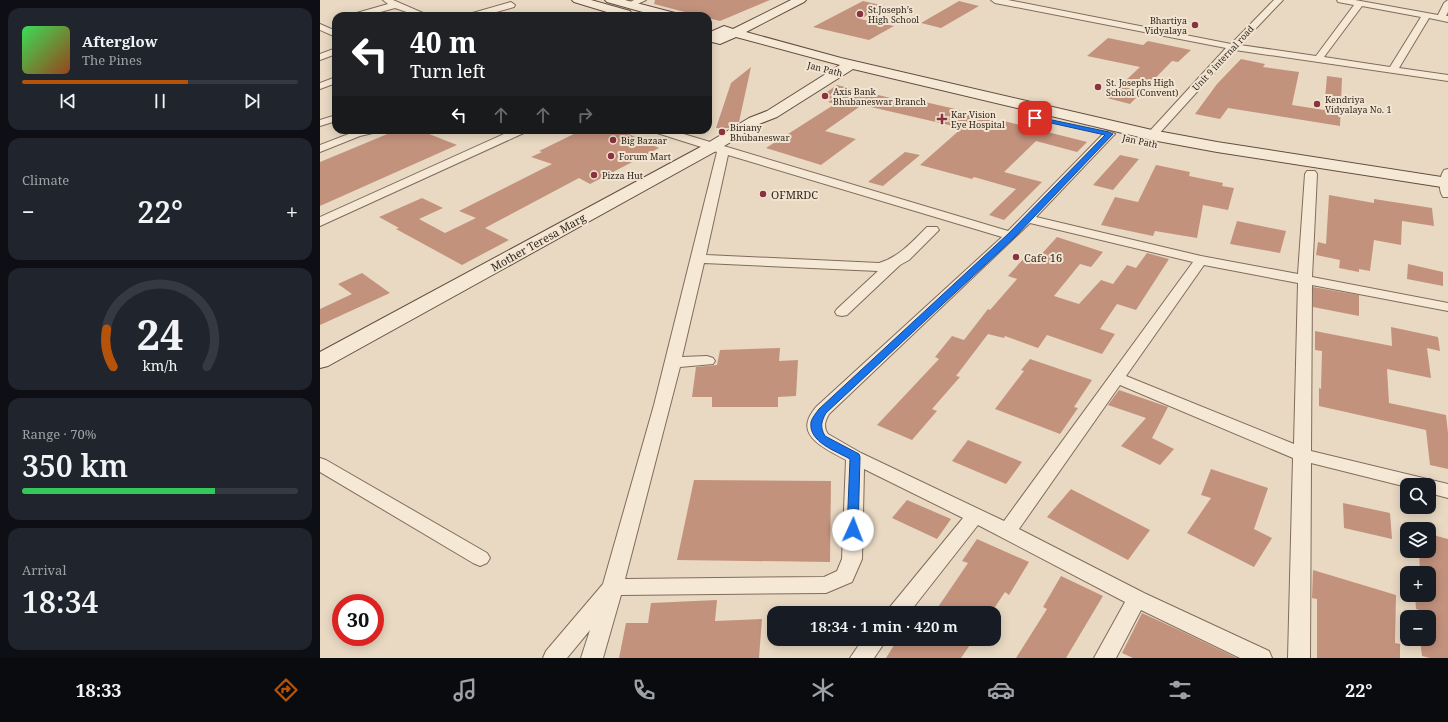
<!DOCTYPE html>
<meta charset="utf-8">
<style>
body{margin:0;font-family:"Noto Serif",serif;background:#20242c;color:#f1f3f6;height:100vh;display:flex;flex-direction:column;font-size:15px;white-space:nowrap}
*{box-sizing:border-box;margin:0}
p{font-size:13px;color:#9ea1a6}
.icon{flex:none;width:22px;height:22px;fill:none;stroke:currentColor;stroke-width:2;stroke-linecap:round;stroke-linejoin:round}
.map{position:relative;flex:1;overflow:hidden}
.panel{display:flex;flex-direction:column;gap:8px;padding:8px;background:#0d0f14;width:320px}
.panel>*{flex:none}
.top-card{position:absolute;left:12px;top:12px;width:380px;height:122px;border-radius:12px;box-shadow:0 2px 10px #0003;background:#202124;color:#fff;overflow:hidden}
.controls{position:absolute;left:1080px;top:478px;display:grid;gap:8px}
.controls a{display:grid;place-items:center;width:36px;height:36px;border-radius:8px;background:#171b24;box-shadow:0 2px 10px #0003;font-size:20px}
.speed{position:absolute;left:12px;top:594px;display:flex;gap:8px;font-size:20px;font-weight:700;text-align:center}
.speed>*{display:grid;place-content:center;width:52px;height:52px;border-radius:50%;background:#171b24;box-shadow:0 2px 10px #0003;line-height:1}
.speed .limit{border:6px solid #d22;background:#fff;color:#111}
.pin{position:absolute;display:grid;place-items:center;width:34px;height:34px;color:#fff;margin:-17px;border-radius:8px;box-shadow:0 2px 6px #0006}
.me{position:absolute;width:44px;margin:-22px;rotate:2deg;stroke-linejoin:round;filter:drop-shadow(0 0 3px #0008)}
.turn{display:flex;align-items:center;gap:14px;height:84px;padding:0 12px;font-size:18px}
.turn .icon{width:52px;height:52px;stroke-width:2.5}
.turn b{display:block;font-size:28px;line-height:34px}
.lanes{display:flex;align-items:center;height:38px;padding:0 12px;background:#0003;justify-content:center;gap:20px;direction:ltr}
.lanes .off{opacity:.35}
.big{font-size:30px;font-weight:600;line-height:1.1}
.panel .tile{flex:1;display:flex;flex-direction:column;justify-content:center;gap:6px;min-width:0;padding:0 14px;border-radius:12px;background:#20242c}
.panel .dial{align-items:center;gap:0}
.dial svg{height:104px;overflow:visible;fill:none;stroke:#363941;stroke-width:7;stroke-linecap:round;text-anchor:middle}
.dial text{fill:#f1f3f6;stroke:none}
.song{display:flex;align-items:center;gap:12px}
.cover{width:48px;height:48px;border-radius:6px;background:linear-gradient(135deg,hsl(130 70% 55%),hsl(20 70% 35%))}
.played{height:4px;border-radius:2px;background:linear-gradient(90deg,#b45309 60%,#363941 60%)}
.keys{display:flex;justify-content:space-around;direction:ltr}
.heat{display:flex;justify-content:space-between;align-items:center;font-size:22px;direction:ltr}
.charge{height:6px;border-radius:3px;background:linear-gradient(90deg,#34c759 70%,#363941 0)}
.trip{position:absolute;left:447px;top:606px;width:234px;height:40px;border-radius:12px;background:#171b24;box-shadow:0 2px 10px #0003;font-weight:600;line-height:40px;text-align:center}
.dock{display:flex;height:64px;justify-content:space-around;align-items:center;background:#090b0e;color:#9ea1a6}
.dock .icon{width:28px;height:28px}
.dock .current{color:#b45309}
.dock b{font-size:18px;color:#f1f3f6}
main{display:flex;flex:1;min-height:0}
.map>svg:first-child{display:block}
</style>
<main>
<section class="panel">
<div class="tile">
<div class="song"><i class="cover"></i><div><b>Afterglow</b><p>The Pines</p></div></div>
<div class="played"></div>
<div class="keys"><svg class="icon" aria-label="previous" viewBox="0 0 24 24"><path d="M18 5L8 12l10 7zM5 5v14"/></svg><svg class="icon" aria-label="pause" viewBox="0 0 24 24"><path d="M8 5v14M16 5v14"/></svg><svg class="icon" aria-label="next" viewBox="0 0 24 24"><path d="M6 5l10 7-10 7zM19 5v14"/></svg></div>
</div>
<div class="tile"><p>Climate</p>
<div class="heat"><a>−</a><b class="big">22°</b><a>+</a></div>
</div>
<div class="tile dial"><svg viewBox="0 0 100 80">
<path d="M14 69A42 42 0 1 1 86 69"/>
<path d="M14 69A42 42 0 0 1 9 40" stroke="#b45309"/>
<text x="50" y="56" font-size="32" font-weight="700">24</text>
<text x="50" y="72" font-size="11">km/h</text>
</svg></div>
<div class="tile"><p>Range · 70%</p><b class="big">350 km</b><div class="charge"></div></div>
<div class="tile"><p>Arrival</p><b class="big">18:34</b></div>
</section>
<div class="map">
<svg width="1128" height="658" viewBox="0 0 1128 658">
<rect width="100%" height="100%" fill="#e9d9c3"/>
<path fill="#c3927d" d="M335,0H450L400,21L388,18V16H380L334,4Z
M543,1L565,6L540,19L574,26L549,40L493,27Z
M639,1L659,6L621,28L601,23Z
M788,38L823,45L828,41L871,50L858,62L852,61L810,104L787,98L820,67L767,56Z
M921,59L945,64L943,67L979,72L972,105L1004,110L1007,76L1022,78L1020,126L908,108L900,119L875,114L897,84Z
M431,67L419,122H413L409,128H396L411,83Z
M517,85L591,103L596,100L640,110L637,112L682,123L684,121L767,142L757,152L716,141L684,172L722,182L684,220L669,215L696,189L654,177L652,179L600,165L642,128L542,105L505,131L536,139L501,165L446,148L515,104L508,102L513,99L507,98L511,95L504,94Z
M77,130H99L137,145L0,206V162Z
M262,130H300L339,148L270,184L259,178L165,228L189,240L142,265L76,229L79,228L59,217L102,198L123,208L99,219L125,233L156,218L139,211L232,164L211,157L222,152L219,151Z
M585,152L600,155L563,186L548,182Z
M800,155L819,159L793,190L773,185Z
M836,165L870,172L869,176L903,183L902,186L914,188L908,210L883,205L877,238L835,231L833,236L781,225L795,197L818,202Z
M1009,195L1054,203V199L1112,208L1114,226L1082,221L1081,245L1054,240L1050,271L1039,269V272L1019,268L1020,260L996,255L998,242L1006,244Z
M917,221L966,231L960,253L910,244Z
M737,237L783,252L771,267L760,264L734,296L759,304L781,280L793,284L807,265L816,268L827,253L849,259L816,310L797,304L780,329L795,334L782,354L727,335L718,348L685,336L684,338L668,334L636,376L640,377L612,409L617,411L592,440L557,425L619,359L615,357L632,336L644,340L668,309L670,310L697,279L688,276L706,256L717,259Z
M1088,264L1123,272V286L1087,279Z
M42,273L70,293L0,325V309L32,294L18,284Z
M993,287L1039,295V316L993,307Z
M1071,327L1118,337L1120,351L1107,348L1111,378L1067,369L1069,403L1126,415L1128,433V469L1110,465L1106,430L999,406V388L1001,389L1002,351L995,350V331L1072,346Z
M460,348L459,361L478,360L476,396L458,397V407H392V397H372L376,367L397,365L400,350Z
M710,359L772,380L754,407L758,408L740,434L675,409L704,371L701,370Z
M799,390L848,407L832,438L854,449L840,465L801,446L826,418L788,405Z
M648,440L702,462L686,484L632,461Z
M891,469L948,488L934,529L952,538L934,567L867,533L891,498L881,495Z
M374,480L511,481L510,562L357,560Z
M751,489L830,530L808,560L727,517Z
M587,500L631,519L617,539L572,518Z
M1023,503L1070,513L1072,539L1024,528Z
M1109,534L1128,539V658H1110L1102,656L1100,639H1109V613L1096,609L1095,595H1109V573H1100L1099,551H1109Z
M657,539L709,562L689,595L685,592L671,613H614L648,563L642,561Z
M993,570L1076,595L1075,643L1080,644V658H997V599L992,598Z
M741,576L783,596L746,658H696L727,609L723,607Z
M397,600L395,621L442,619L439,658H299L306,623H328L331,603Z
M822,613L861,631L917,658H813L802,653Z
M578,639H654L641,658H566Z"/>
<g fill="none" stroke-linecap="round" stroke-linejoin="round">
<defs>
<path id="street" d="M63,0H73L110,16H98L75,8L46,16H32L33,14L68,4Z
M314,0H326L309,8L305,5Z
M671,0H688L911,44L954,0H963L920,45L996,56L1034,5L1018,2L1017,0H1035L1118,15L1124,3L1128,0V12L1126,16H1128V22L1109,18L1079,68L1128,75V81L915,50L836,137L832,138L826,135L828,133L906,48L675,3ZM1042,6L1101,17L1070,67L1004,57Z
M191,2L195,5L194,7L162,16H148L149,14Z
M0,24L16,31V37L0,30Z
M16,48V54L0,60V54Z
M16,77V83L0,89V83Z
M16,115V121L0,126V120Z
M39,130H58L57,132L40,136L0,152V145Z
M193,130H207L206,132L0,226V217Z
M333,130H350L688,231L785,132L789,131L795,134L793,136L716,217L881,256L978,274L985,174L987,171H995L997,174L992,277L1128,303V311L992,285L991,451L1128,484V498L1109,493V485H1087V487L991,463L990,658H968L973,458L800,385L699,529L824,593L949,651L952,658H920L821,610L796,658H774L805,602L658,525L589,613H567L570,607L643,518L544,469L542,559L532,582L506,593L301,595L283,658H261L270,630L247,658H223L226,651L283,584L334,405L397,152L334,132ZM408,155L682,237L496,407C493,411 489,416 488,421C482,440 514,453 526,460L522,559L517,571L504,577L305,579L360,367L393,364L395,361L393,358L387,356L362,357L384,263L558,271L517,309L515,312L517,315L522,316L527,315L580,265L589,260L619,230L617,227H607C592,242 579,257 559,263L386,255ZM710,223L873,262L684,521L541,453L508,434C503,427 505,421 509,414ZM884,265L978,283L974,444L806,376Z
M1128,169V197H1123C1118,189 1119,178 1124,170Z
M0,458L6,460L167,553L170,558L167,563L160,566L153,563L0,472Z
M543,639H567L554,658H530Z"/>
<path id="secondary" d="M252,0H271L310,11L312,14L311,16H300L254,2Z
M285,0H305L355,13L357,16H337L287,2Z
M471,0H486L484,2L426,32L521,58L832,130L897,142L1128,178V188L897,152L832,140L533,69L457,117L439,124L398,150L8,366L0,368V352L386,144L429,118L447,111L520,65L416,37L400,44L388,41V33L404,26L413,29Z"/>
</defs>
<use href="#street" stroke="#816c5c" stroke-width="2"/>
<use href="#secondary" stroke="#634d3f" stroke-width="2"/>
<use href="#street" fill="#f5e8d5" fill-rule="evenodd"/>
<use href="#secondary" fill="#f5e8d5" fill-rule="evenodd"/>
</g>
<path fill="#1a73e8" stroke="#114b97" d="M713,116L789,132L793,134L694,238L506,413C501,422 500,427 505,436L539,454L540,457L538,530L537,533L533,534L529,533L527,530L530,459C516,451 488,442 491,422C492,418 496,413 499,409L688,234L785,135L713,119Z"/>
<g fill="#8a323d" stroke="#f1e5d2" stroke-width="1.5">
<circle cx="540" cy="14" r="4"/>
<circle cx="875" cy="25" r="4"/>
<circle cx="778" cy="87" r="4"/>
<circle cx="505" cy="96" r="4"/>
<circle cx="997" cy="104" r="4"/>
<path d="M620 113h4v4h4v4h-4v4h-4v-4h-4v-4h4z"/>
<circle cx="402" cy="132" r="4"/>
<circle cx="293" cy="140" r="4"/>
<circle cx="291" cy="156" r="4"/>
<circle cx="274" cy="175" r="4"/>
<circle cx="443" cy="194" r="4"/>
<circle cx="696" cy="257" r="4"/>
</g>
<g text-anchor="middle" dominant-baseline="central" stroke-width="4" stroke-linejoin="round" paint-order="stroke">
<g font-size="9" fill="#33261e" stroke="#f1e5d2" text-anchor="start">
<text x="548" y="9">St.Joseph’s<tspan x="548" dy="10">High School</tspan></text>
<text x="867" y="20" text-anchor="end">Bhartiya<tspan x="867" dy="10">Vidyalaya</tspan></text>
<text x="786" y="82">St. Josephs High<tspan x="786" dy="10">School (Convent)</tspan></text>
<text x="513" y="91">Axis Bank<tspan x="513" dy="10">Bhubaneswar Branch</tspan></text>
<text x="1005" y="99">Kendriya<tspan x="1005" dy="10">Vidyalaya No. 1</tspan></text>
<text x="631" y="114">Kar Vision<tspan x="631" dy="10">Eye Hospital</tspan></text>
<text x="410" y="127">Biriany<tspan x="410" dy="10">Bhubaneswar</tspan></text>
<text x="301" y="140">Big Bazaar</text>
<text x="299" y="156">Forum Mart</text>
<text x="282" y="175">Pizza Hut</text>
</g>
<g font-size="9" fill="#33261e" stroke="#f1e5d2">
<text transform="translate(903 58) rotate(-47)">Unit 9 internal road</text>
<text transform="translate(505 69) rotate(14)">Jan Path</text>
<text transform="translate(820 141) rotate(12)">Jan Path</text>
</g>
<g font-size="11" fill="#33261e" stroke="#f1e5d2" text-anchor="start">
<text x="451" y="194">OFMRDC</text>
<text x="704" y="257">Cafe 16</text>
</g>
<g font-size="11" fill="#33261e" stroke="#f1e5d2">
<text transform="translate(218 242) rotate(-29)">Mother Teresa Marg</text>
</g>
</g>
</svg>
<div class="controls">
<a><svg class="icon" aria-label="search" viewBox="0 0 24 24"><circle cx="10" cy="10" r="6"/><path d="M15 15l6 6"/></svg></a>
<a><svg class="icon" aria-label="layers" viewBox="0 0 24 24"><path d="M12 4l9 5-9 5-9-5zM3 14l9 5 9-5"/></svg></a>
<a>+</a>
<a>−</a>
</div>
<div class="speed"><div class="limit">30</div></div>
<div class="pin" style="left:715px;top:118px;background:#d93025"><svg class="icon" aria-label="arrive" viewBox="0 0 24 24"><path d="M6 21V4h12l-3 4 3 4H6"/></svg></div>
<svg class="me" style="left:533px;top:530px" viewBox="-20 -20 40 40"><circle r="19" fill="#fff"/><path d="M0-13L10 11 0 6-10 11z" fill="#1a73e8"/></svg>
<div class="trip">18:34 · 1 min · 420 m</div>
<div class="top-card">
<div class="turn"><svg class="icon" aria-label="left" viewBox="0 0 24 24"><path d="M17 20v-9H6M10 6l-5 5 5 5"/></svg><div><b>40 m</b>Turn left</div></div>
<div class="lanes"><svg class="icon" aria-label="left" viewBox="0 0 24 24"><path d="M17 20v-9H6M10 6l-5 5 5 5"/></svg><svg class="icon off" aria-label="ahead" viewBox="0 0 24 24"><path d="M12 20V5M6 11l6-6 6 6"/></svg><svg class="icon off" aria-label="ahead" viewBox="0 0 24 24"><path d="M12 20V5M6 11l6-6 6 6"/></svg><svg class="icon off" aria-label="right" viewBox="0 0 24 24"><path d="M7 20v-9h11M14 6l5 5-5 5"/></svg></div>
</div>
</div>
</main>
<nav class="dock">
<b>18:33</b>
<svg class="icon current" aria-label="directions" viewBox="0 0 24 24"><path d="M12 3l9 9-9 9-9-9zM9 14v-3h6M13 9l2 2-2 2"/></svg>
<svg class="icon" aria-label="music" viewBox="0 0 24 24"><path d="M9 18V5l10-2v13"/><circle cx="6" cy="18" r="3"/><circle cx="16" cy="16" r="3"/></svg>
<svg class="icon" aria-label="phone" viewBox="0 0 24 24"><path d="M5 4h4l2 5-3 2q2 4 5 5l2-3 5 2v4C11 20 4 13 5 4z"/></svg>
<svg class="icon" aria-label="climate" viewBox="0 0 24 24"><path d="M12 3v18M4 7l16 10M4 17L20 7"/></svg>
<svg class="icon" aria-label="car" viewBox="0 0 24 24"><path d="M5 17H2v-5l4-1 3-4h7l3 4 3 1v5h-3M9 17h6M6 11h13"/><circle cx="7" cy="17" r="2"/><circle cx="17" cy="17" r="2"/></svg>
<svg class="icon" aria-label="filters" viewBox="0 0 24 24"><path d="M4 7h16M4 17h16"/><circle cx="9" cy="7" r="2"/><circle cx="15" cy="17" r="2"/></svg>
<b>22°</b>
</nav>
